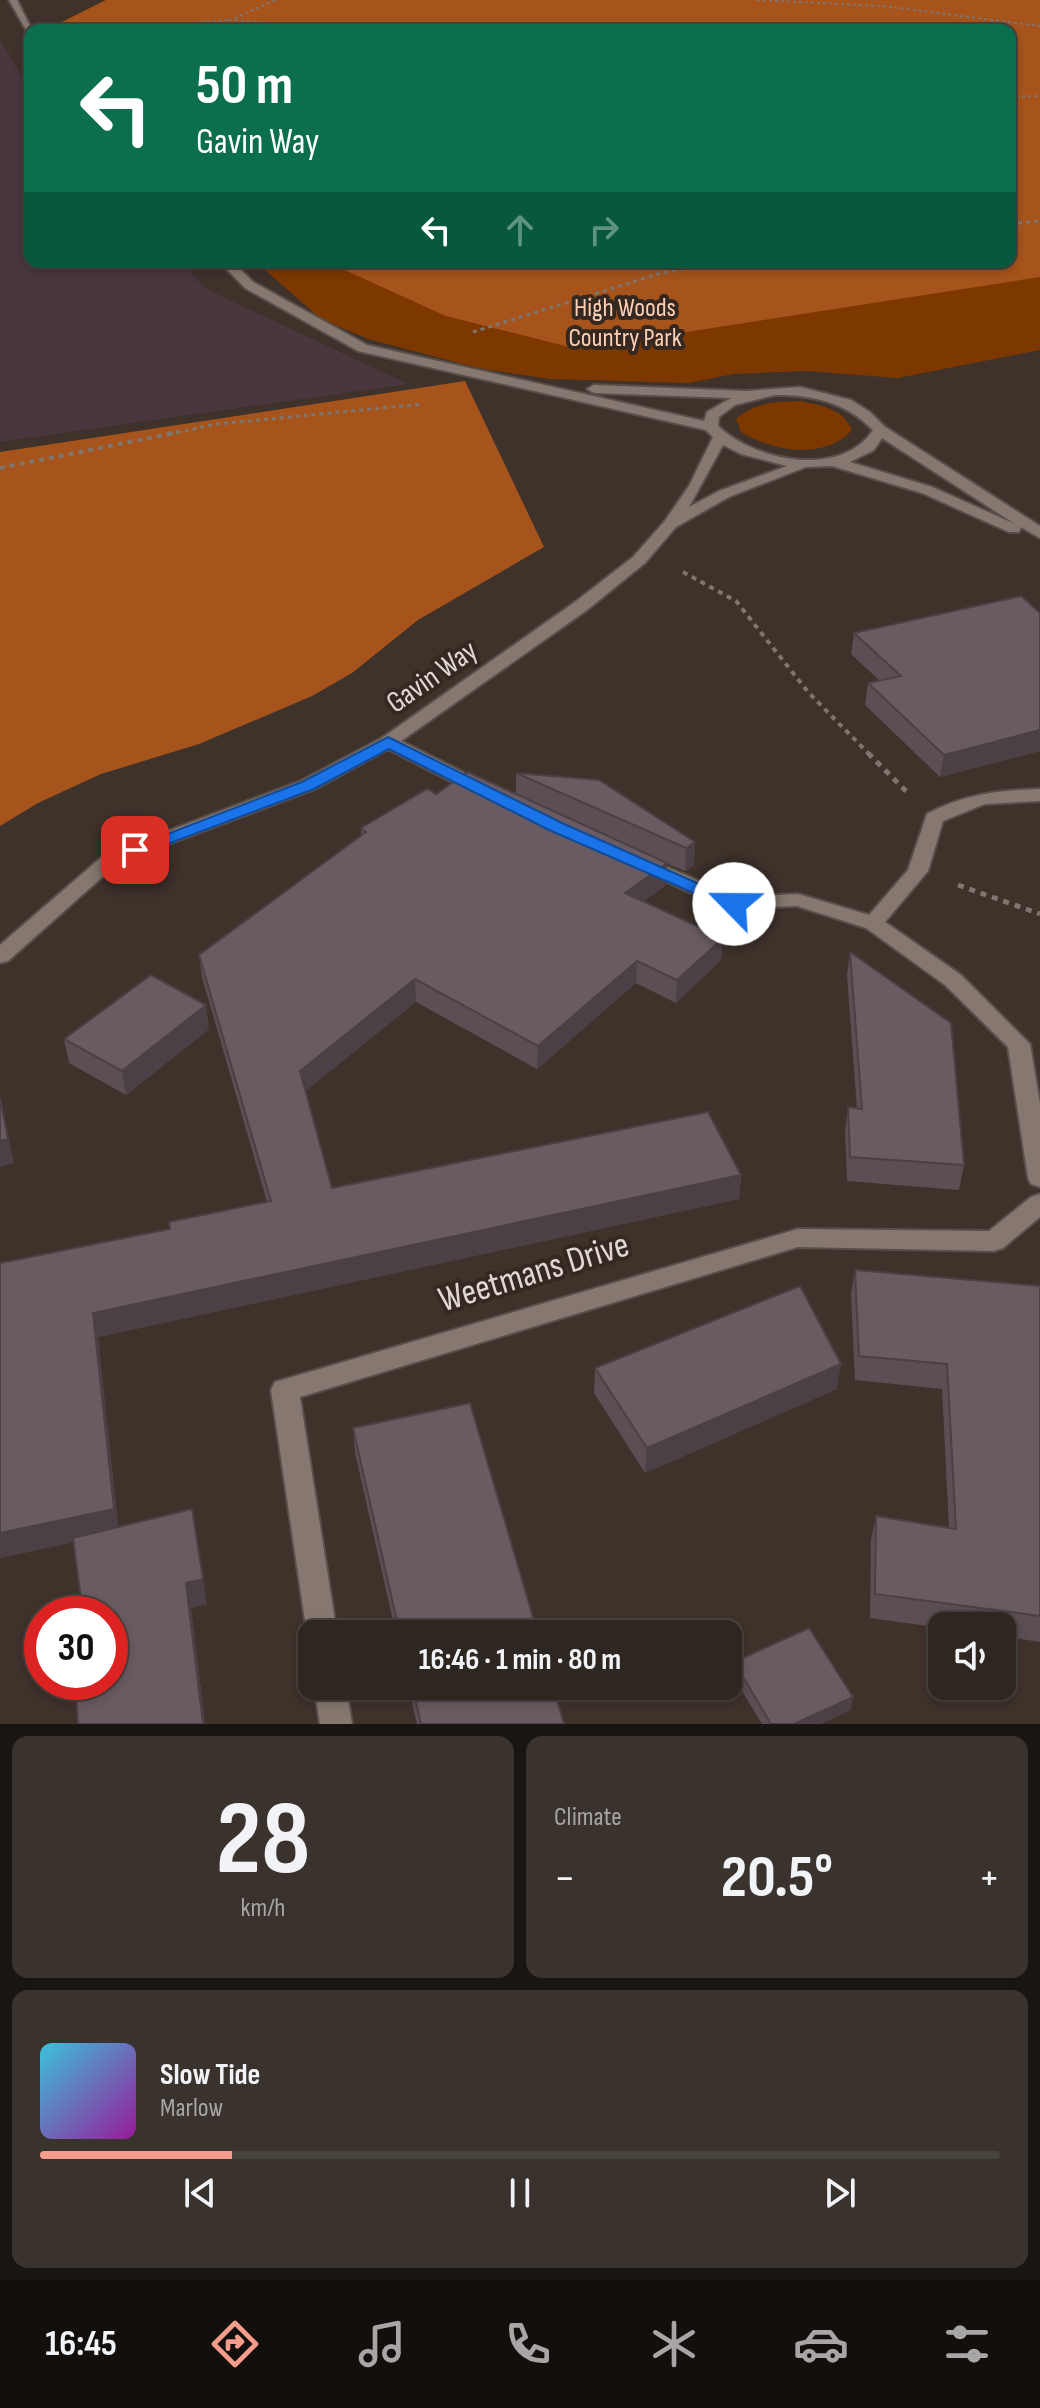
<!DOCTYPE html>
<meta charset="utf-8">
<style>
body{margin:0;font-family:"Sofia Sans Condensed",sans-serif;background:#3a322d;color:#f1f3f6;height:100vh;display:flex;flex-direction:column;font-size:30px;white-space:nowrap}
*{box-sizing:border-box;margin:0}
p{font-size:26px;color:#a7a5a5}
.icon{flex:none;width:44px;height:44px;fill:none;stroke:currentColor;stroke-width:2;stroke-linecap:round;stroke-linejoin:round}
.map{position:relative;height:1724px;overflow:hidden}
.details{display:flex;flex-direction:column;gap:12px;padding:12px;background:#191512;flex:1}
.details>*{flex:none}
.guide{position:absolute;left:24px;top:24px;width:992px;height:244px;border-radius:16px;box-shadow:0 4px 12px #0003,0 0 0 2px #49433e;background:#0b6e4f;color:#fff;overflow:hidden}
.fabs{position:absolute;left:928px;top:1612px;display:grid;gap:16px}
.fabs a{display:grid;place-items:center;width:88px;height:88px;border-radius:16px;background:#2e2620;box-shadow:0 4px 12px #0003,0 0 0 2px #49433e;font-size:40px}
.speed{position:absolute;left:24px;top:1596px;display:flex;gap:16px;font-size:40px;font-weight:700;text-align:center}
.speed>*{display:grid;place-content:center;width:104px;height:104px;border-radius:50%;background:#2e2620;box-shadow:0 4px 12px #0003,0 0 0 2px #49433e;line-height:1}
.speed .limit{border:12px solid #d22;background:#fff;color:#111}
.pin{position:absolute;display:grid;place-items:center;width:68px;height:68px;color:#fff;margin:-34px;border-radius:16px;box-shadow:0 4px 12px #0006}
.me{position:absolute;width:88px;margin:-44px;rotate:293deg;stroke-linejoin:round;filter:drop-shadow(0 0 6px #0008)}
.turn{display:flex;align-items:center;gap:28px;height:168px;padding:0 40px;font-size:36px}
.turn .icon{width:104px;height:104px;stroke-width:2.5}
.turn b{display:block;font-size:56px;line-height:68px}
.lanes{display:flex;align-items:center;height:76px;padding:0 40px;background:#0003;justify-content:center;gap:40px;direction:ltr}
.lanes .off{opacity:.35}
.big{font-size:60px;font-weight:700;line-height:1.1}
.details .card{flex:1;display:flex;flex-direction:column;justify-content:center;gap:12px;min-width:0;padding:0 28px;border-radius:16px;background:#3a322d}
.details .dial{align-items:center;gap:0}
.dial b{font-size:104px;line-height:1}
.song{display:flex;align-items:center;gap:24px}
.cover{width:96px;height:96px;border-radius:12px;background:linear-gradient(135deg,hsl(190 70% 55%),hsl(300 70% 35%))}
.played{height:8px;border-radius:4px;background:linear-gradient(90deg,#f49d8d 20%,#49433e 20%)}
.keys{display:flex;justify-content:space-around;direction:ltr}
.heat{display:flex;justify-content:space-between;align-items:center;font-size:44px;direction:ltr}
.details .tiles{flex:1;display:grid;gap:12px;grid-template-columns:1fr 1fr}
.card:last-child{grid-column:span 2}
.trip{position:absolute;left:298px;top:1620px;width:444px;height:80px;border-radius:16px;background:#2e2620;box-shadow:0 4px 12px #0003,0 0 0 2px #49433e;font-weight:700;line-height:80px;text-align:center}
.dock{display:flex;height:128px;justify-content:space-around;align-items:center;background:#120f0d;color:#a7a5a5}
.dock .icon{width:56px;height:56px}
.dock .active{color:#f49d8d}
.dock b{font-size:36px;color:#f1f3f6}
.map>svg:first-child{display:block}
</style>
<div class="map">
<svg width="1040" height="1724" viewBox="0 0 1040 1724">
<rect width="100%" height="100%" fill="#3e322b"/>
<path fill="#49363e" d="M0,39L30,91V262H182L206,289L408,384L0,442Z"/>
<path fill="#7d3800" d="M106,0H1040V350L898,378L806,371L733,374L689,383L549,379L478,368L368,339L321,319L256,262H1010V30H46Z
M800,401C822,406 843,408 852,430C824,461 773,451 741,432L736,419C755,402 775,402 800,401Z"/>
<path fill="#a6541b" d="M106,0H1040V277L577,349L446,316L327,262H1010V30H46Z
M465,381L544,547L418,620L352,673L312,696L199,744L101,774L38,803L0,826V452Z"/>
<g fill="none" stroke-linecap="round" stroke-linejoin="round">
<defs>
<path id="minor" d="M9,0H17L32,30L30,37Z
M220,262H233L253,282L367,345L704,421L707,412L731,398L594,393L587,389L594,385L747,391L800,387L851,400L870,412L885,427L1040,526V538L1021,527L1019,532H1009L922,493L832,466L806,467L729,497L676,527L645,563L587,610L401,741L490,786L493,790L490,794H476L388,749L315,789L118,863L8,961L0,963V945L104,855L301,781L382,738L575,602L633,557L664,522L689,486L713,437L706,430L358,351L245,288ZM775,395C814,395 845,402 873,430C841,479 755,461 718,426L719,417L735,405ZM882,438L1015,524L932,487L850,462L874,450ZM723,445L741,454L787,466L719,491L689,507Z
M1040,789V801L985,804L943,821L928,871L885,922L961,975L1030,1044L1040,1104V1187L1031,1184L1028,1178L1008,1047L945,985L866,928L797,906L727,909L636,868L633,864L643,858L650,860L737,897L798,894L869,915L908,870L927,814C963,794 1000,790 1040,789Z
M1040,1194V1217L1003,1248L994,1251L798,1247L300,1397L337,1634H312L311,1644L307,1634L271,1390L275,1382L798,1229L989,1231L1031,1197Z
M314,1686H346L352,1724H320Z"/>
</defs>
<use href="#minor" stroke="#594e49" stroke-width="4"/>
<path stroke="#80756f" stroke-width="2" stroke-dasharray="3 3" stroke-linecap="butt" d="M275,0L230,20L372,30
M757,0L882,6L1040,26
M87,30L230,20
M1010,97L1040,96"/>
<path stroke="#80756f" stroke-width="3" stroke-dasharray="4 4" stroke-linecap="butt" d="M1010,224L1040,221
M473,332L661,273L721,262
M169,434L217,424L423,404"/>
<path stroke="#80756f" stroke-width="4" stroke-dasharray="5 5" stroke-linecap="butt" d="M0,468L179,432
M683,572L736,601L808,692L870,755"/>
<path stroke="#80756f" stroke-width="5" stroke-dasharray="6 6" stroke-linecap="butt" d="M868,753L907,792
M958,885L1040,914"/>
<use href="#minor" fill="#867870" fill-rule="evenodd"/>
</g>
<path fill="#5b4e54" d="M1040,613V751L940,777L865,705L868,683L880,681L851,654L854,633Z
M516,773L695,842L694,865L685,871L665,863L666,885L643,902L723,938L721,960L676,1003L636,983L537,1069L416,1002L305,1091L332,1188L741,1175L739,1199L98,1337L118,1527L207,1604L191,1608L205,1724H78L110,1682L74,1542L0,1558V1263L170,1229L267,1202L202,977L199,955L361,835V828L436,794H516Z
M850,952L964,1165L959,1190L847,1181L845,1132L848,1107L857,1108L847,976Z
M209,1029L126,1095L69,1063L64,1039Z
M855,1270L1040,1286V1642L1002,1636V1626H942V1628L870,1618L871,1540L876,1516L949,1528L942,1389L855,1380L851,1294Z
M595,1368L837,1389L645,1473L594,1393Z
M353,1428L538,1634H396L355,1453Z
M734,1662L851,1710L820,1724H762L733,1676Z
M408,1686H553L564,1724H417Z"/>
<path fill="#4a4045" d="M1040,730V751L940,777L944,755Z
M695,842L694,865L685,871L686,848Z
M667,863L666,885L624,915L625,893Z
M723,938L721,960L676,1003L677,980Z
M637,961L636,983L537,1069L538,1046Z
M415,979L416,1002L302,1094L300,1071Z
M206,1005L209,1029L126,1095L122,1071Z
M0,1096L14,1163L0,1167Z
M741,1175L739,1199L98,1337L119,1533L0,1558V1533L93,1313Z
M841,1364L837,1389L645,1473L647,1448Z
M192,1509L207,1604L191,1608L205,1724H203L186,1583Z
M853,1697L851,1710L820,1724H794Z"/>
<path fill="#6a5b62" stroke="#4a4045" stroke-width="2" d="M1021,596L1040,613V730L944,755L868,683L901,676L854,633Z
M468,772L667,863L625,893L723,938L677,980L637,961L538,1046L415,979L300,1071L332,1188L708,1112L741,1175L93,1313L114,1509L0,1533V1263L170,1229L169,1222L271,1201L199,955L366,832L361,828L427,789L436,794Z
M516,773L599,780L695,842L686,848Z
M850,952L951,1023L964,1165L850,1157L848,1107L862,1109Z
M151,975L206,1005L122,1071L64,1039Z
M0,1098L8,1139L0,1141Z
M855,1270L1040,1286V1616L875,1594L876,1516L956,1529L947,1364L859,1356Z
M800,1286L841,1364L647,1448L595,1368Z
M470,1403L538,1634H400L353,1428Z
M192,1509L203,1579L186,1583L203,1724H78L75,1682H110V1614H83L73,1538Z
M809,1628L853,1697L794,1724H771L734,1662Z
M412,1686H553L564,1724H421Z"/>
<path fill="#1a73e8" stroke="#114b97" stroke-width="2" d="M388,737L562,823L744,904L734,910L728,908L549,830L389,749L314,789L141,854L135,856L126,850L302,782Z"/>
<g text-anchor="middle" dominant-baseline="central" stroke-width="8" stroke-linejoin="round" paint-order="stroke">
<g font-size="26" fill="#fed0b6" stroke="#342821">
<text x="625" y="308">High Woods<tspan x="625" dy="30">Country Park</tspan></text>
</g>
<g font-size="30" fill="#e0d8d4" stroke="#342821">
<text transform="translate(432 677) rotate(-35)">Gavin Way</text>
</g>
<g font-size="36" fill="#e0d8d4" stroke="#342821">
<text transform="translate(534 1273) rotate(-17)">Weetmans Drive</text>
</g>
</g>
</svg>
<div class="fabs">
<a><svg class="icon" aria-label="sound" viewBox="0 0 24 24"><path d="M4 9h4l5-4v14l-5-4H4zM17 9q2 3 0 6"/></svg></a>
</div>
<div class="speed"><div class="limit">30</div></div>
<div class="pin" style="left:135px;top:850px;background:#d93025"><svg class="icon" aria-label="arrive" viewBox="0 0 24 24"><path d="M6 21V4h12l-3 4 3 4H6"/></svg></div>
<svg class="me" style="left:734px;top:904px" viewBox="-20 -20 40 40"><circle r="19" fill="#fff"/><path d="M0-13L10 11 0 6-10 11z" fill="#1a73e8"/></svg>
<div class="trip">16:46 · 1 min · 80 m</div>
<div class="guide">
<div class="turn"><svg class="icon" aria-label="left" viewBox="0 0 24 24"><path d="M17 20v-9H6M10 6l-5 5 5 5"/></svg><div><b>50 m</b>Gavin Way</div></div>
<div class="lanes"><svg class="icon" aria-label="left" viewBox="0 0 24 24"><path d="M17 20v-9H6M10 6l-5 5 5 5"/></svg><svg class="icon off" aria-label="ahead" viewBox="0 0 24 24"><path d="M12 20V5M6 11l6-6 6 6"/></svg><svg class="icon off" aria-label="right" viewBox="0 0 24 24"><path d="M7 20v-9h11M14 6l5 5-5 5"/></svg></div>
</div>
</div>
<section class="details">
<div class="tiles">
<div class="card dial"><b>28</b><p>km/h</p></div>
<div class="card"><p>Climate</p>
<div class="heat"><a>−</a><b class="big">20.5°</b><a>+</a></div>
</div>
<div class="card">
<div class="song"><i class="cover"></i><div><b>Slow Tide</b><p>Marlow</p></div></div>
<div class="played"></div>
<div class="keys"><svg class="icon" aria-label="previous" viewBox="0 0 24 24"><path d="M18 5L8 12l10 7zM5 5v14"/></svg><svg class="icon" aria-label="pause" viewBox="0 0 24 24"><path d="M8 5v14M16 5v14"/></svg><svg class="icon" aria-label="next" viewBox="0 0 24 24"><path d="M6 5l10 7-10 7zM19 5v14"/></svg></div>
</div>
</div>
</section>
<nav class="dock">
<b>16:45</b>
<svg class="icon active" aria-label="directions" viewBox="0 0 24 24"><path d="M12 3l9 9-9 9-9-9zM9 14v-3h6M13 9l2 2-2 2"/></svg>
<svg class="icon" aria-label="music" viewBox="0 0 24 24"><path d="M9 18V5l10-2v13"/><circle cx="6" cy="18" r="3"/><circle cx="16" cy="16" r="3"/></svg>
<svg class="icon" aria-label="phone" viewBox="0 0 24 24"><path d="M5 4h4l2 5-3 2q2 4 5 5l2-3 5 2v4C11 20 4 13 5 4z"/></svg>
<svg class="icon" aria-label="climate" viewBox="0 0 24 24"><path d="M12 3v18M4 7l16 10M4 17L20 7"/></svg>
<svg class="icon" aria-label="car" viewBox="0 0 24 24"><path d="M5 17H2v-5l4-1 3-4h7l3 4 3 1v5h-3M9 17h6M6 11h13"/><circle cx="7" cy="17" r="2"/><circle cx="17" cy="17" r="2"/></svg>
<svg class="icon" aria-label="filters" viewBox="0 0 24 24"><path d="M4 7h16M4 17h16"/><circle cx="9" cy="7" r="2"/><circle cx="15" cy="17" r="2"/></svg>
</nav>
